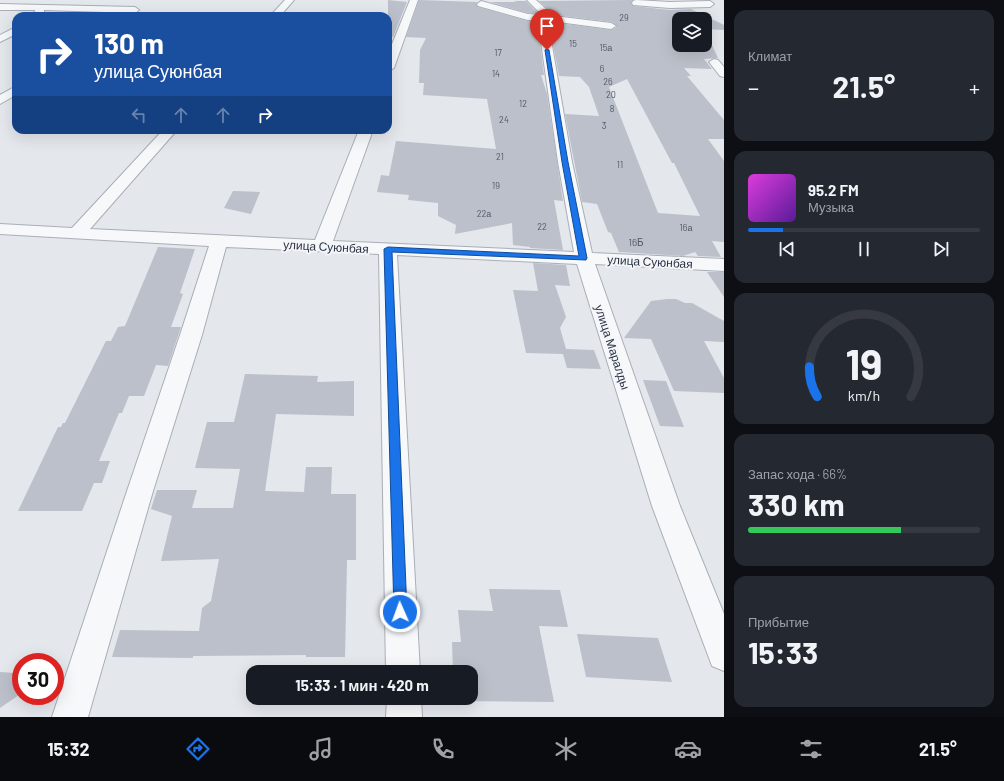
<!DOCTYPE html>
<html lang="ru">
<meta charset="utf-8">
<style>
body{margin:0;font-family:Barlow,sans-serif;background:#242831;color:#f1f3f6;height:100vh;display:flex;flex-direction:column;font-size:15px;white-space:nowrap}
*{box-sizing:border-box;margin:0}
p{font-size:13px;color:#9ea1a6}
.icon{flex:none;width:22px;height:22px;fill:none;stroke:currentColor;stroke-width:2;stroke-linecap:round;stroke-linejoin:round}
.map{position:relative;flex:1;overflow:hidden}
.details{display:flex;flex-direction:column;gap:10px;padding:10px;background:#0d0f14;width:280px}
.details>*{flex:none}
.banner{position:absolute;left:12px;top:12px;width:380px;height:122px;border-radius:12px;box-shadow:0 4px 16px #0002;background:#1a4fa0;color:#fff;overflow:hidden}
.controls{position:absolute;left:672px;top:12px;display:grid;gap:8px}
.controls a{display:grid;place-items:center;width:40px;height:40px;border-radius:8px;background:#171b24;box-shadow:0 4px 16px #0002;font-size:20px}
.speed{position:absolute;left:12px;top:653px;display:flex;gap:8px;font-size:20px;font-weight:700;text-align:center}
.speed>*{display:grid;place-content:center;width:52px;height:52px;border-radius:50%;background:#171b24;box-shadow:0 4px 16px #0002;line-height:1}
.speed .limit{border:6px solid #d22;background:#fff;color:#111}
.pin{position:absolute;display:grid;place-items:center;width:34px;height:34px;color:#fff;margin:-41px -17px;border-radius:50% 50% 50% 0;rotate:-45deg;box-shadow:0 0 4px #0007}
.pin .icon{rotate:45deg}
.me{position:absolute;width:44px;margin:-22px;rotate:358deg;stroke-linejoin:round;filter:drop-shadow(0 0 3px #0008)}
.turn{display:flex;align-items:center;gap:14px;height:84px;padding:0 16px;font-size:18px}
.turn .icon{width:52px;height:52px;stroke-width:2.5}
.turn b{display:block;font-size:28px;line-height:34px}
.lanes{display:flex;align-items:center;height:38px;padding:0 16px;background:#0003;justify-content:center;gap:20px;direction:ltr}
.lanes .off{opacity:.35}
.big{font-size:30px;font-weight:700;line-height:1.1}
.details .card{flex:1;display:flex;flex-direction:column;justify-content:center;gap:6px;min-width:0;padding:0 14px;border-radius:12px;background:#242831}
.details .dial{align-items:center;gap:0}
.dial svg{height:104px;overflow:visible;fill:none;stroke:#363941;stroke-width:7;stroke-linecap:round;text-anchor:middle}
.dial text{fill:#f1f3f6;stroke:none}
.song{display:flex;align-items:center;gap:12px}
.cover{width:48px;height:48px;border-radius:6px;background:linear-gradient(135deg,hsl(300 70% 55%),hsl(270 70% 35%))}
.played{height:4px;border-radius:2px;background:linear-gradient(90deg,#1a73e8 15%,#363941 15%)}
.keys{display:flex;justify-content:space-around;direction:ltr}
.heat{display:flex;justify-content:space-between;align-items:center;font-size:22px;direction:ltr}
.charge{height:6px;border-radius:3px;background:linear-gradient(90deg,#34c759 66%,#363941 0)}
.trip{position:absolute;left:246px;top:665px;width:232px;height:40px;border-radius:12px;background:#171b24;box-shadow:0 4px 16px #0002;font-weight:700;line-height:40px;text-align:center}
.tab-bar{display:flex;height:64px;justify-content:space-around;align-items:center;background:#090b0e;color:#9ea1a6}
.tab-bar .icon{width:28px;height:28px}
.tab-bar .active{color:#1a73e8}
.tab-bar b{font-size:18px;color:#f1f3f6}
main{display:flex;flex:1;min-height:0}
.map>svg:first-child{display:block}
</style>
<main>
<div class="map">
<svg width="724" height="717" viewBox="0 0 724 717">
<rect width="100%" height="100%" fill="#e4e7ec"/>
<path fill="#bbc0ca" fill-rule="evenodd" d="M388,0L407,2L393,37H388Z
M419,0L477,2L476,4L478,7L528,21L551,22L611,30L617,27L612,22L555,15L539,1L632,0L631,4L633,6L670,10L691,9L724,25V30L705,29V19H679V45H705V30L718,58L704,59L712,69L684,68L691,76H687L724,120V139H708L724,161V242L712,241L721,257L698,256L695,252L683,256L619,252L611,233L608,232L597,204L582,202L565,114L599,116L589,87L580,77L559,76L550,28L545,24L538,28L544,75H541L547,94L563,201L554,200L563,250L530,248V247L513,245L512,223L455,234L456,225L438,216V203L408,200L409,195L377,192L381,175L389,176L396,141L496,149L487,99L423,95L424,83H419L420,50L426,38L406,37ZM627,79L672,163H674L700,216L658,213L609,87Z
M514,1H526L538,13H528L490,2H516Z
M233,191L260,192L251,214L224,208Z
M158,247L195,249L180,293L183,294L171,327H181L168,366L156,365L144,396H129L122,413H119L99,461H110L102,483H94L82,511H18L58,427H61L63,423H65L106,341H111L118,327L125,326Z
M533,263L566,265L570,286L555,285L566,317L560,328L566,349L594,350L601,369L567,368L563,354L526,353L513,290L538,291Z
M707,272H724V297Z
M667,299H676L685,303H692L724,321V342L704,341L724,378V393L674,391L651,339L624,338L651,301Z
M245,374L318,376L317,382L354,381V416L276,414L265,491L304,492L306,467H332L331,494H356V560H347L345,657H306V655L193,656V658L112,657L120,630L199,631L202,608L211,601L219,559L161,561L172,516L151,509L157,490H197L192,508H233L240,469L195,468L207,422H234Z
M643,380L666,381L684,427L660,426Z
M489,589L560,590L568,627L539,626L554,702L456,701V698H471V672H453L452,642H461L458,610L493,611Z
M577,634L658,638L672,682L586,677Z
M0,672L15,673L21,677L19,695L0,708Z"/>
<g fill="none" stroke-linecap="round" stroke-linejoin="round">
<defs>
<path id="minor" d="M285,0H294L280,16H270Z
M410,0H418L394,68L388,71V54Z
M527,0H536L554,16L611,23L616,26L611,29L551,21L528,20L478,6L477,4L481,1L528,14L542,15Z
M636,0L670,2L710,1L714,4L710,7L670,8L633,5L632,3L633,1Z
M0,4L135,7L139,10L135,13L44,10V16H34L35,10H0Z
M544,25L549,28L572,162L592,253L724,259V271L595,264L680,506L724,614V671L712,666L652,506L577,264L397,255L420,672H386L379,254L226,247L202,335L153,491L88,717H52L127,491L180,335L209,246L0,234V224L72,228L163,130H177L90,229L315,240L359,130H373L333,241L574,252L558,162L539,28Z
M16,27V34L0,42V35Z
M714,59L718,60L724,67V77L720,76L709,62Z
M16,86V95L0,104V95Z
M387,698H421L422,717H386Z"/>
</defs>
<use href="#minor" stroke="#a9aeb7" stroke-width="2"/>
<use href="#minor" fill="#f7f8fa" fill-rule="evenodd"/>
</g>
<path fill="#1a73e8" stroke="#114b97" d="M547,49L549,50L568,162L587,258L586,260L392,252L407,612L405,617L400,619L396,617L394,612L384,249L388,247L579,256L562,162L545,50Z"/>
<g text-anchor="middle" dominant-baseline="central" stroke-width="4" stroke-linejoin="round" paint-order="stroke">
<g font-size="9" fill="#4f5766">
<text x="624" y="17">29</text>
<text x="573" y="43">15</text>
<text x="606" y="47">15а</text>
<text x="498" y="52">17</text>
<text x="602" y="68">6</text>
<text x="496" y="73">14</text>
<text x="608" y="81">26</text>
<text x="611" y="94">20</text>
<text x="523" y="103">12</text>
<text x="612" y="108">8</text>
<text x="504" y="119">24</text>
<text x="604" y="125">3</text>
<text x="500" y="156">21</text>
<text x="620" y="164">11</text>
<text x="496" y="185">19</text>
<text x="484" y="213">22а</text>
<text x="542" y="226">22</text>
<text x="686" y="227">16а</text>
</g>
<g font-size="10" fill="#4f5766">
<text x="636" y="242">16Б</text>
</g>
<g font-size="12" fill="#2b3445" stroke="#f4f6f9">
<text transform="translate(326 246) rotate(3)">улица Суюнбая</text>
<text transform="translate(650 261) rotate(3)">улица Суюнбая</text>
<text transform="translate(613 347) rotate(72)">улица Маралды</text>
</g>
</g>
</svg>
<div class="controls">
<a><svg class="icon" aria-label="layers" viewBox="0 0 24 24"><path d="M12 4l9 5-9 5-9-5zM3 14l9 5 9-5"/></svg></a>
</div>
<div class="speed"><div class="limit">30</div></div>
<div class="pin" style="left:547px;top:50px;background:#d93025"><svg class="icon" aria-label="arrive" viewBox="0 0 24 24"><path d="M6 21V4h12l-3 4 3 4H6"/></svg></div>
<svg class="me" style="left:400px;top:612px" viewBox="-20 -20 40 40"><circle r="17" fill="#1a73e8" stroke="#fff" stroke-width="3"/><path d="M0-11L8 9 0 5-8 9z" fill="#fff"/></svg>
<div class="trip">15:33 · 1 мин · 420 m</div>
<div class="banner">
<div class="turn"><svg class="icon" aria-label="right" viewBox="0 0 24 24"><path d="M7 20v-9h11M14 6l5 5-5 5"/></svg><div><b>130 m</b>улица Суюнбая</div></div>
<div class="lanes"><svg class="icon off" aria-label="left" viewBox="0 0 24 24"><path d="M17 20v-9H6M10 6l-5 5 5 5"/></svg><svg class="icon off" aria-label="ahead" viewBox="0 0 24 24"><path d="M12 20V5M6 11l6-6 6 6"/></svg><svg class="icon off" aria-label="ahead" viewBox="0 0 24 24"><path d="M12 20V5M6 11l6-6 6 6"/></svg><svg class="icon" aria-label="right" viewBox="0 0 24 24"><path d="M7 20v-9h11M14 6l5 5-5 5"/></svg></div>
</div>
</div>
<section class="details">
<div class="card"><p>Климат</p>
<div class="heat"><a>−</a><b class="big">21.5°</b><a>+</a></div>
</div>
<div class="card">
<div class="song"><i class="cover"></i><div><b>95.2 FM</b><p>Музыка</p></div></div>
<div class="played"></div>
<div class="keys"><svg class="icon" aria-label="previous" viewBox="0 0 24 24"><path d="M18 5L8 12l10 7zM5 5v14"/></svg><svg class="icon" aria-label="pause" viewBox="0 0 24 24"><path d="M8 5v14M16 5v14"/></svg><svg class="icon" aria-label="next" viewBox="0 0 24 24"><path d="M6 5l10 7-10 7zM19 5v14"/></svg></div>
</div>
<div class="card dial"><svg viewBox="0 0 100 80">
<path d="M14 69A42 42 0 1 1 86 69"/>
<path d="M14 69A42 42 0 0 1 8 46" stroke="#1a73e8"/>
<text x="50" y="56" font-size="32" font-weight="700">19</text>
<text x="50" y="72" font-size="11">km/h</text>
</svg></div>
<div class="card"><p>Запас хода · 66%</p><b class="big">330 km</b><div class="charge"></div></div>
<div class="card"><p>Прибытие</p><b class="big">15:33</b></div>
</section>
</main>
<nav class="tab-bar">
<b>15:32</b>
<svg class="icon active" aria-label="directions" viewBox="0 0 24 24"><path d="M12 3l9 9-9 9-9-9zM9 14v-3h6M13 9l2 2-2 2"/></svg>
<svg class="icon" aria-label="music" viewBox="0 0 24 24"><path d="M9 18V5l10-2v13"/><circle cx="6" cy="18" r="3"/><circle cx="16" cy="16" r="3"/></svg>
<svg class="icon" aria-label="phone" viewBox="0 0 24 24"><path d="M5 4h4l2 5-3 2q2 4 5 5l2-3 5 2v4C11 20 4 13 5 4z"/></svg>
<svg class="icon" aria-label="climate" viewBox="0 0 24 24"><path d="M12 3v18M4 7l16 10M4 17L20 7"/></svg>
<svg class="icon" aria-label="car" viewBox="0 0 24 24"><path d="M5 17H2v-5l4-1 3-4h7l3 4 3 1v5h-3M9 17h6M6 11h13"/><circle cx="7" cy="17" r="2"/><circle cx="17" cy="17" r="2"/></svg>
<svg class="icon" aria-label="filters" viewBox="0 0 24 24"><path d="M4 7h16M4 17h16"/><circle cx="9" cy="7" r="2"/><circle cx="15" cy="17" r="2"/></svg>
<b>21.5°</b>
</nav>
